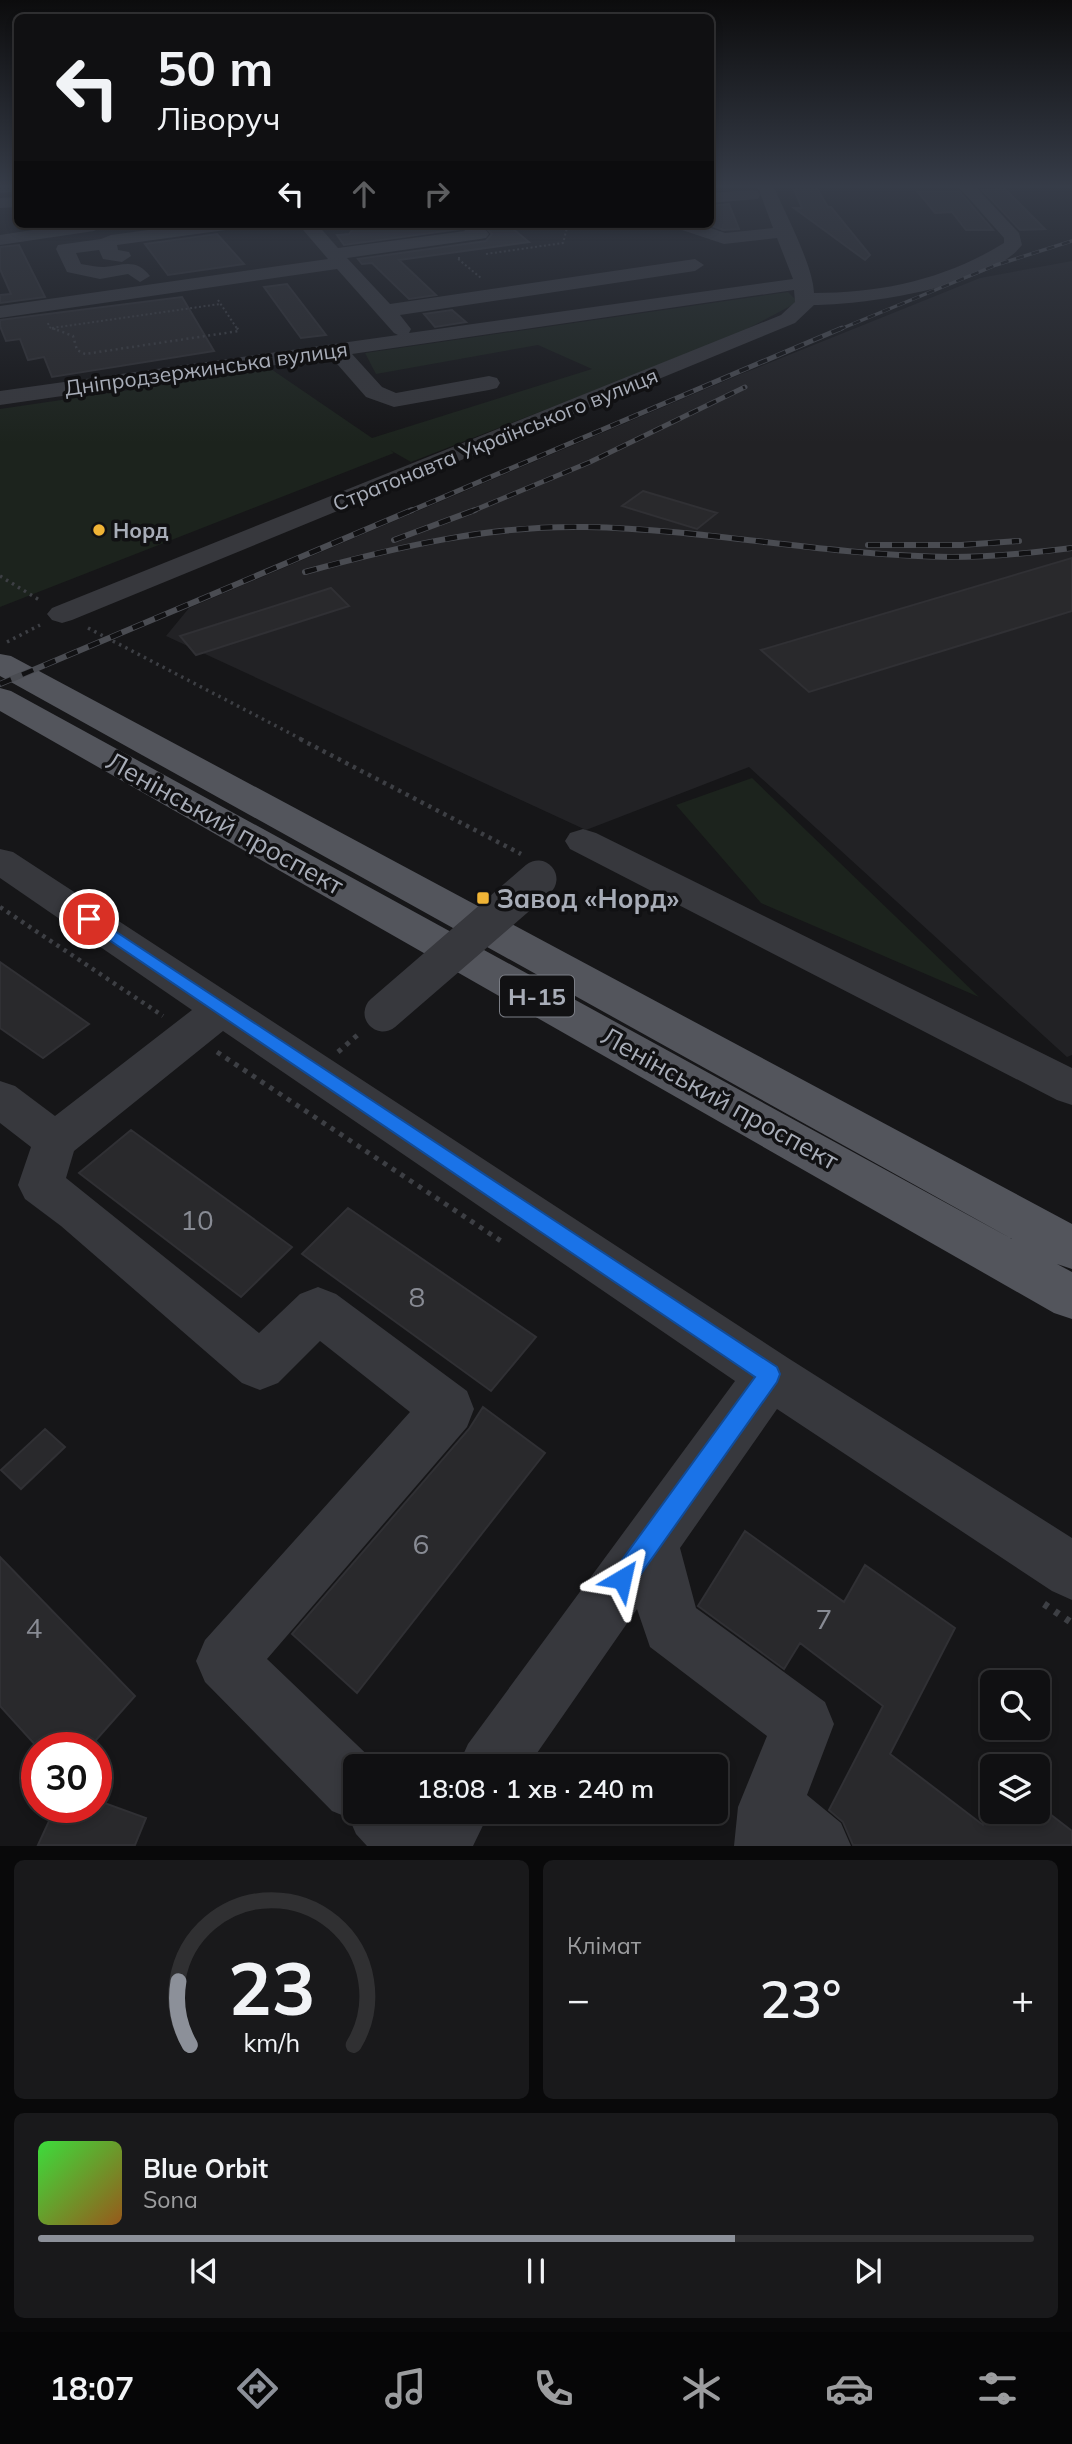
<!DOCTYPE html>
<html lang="uk">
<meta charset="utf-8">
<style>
body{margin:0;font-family:Mulish,sans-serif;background:#19191b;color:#f1f3f6;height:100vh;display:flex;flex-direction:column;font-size:26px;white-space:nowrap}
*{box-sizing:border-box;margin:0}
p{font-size:23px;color:#9c9d9f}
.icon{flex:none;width:38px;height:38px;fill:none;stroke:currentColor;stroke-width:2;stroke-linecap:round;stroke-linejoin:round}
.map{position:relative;height:1846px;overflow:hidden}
.drawer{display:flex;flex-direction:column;gap:14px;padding:14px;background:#09090a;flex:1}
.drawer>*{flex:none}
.top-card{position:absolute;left:14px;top:14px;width:700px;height:214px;border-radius:10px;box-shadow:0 4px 10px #0003,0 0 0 2px #303032;background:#101012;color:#f1f3f6;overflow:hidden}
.controls{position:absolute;left:980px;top:1670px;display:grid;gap:14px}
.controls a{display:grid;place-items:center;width:70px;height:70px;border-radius:10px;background:#101012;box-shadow:0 4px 10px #0003,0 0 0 2px #303032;font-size:35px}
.speed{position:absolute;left:21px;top:1732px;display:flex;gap:14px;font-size:35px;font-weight:700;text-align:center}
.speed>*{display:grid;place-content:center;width:91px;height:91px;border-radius:50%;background:#101012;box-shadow:0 4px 10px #0003,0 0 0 2px #303032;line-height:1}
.speed .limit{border:10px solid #d22;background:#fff;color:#111}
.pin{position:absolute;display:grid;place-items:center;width:60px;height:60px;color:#fff;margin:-30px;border:4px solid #fff;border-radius:50%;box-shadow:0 2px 7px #0007}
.me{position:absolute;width:77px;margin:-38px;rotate:36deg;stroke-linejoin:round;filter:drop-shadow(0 0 5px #0008)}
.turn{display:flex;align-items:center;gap:24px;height:147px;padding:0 28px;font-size:32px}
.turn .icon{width:91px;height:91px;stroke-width:2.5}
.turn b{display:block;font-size:49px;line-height:60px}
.lanes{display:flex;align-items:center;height:66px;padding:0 28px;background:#0003;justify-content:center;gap:35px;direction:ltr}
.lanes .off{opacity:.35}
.big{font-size:52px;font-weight:600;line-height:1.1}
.drawer .tile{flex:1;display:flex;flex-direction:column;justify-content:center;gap:10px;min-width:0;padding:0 24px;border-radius:10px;background:#19191b}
.drawer .dial{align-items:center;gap:0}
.dial svg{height:182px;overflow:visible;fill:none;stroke:#303032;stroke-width:7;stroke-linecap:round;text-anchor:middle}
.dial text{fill:#f1f3f6;stroke:none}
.song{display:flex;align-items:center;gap:21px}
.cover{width:84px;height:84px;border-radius:10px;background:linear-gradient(135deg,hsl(120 70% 55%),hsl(30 70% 35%))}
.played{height:7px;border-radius:4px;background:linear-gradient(90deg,#8c9099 70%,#303032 70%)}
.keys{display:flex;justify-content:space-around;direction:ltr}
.heat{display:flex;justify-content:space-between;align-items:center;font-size:38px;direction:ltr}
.drawer .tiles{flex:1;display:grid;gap:14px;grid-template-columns:1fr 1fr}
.tile:last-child{grid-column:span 2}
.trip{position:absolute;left:343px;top:1754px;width:385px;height:70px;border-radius:10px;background:#101012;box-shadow:0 4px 10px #0003,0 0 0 2px #303032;font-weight:600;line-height:70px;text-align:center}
.tab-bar{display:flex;height:112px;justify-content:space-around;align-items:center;background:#060607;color:#9c9d9f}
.tab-bar .icon{width:49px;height:49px}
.tab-bar .on{color:#8c9099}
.tab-bar b{font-size:32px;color:#f1f3f6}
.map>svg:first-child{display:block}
</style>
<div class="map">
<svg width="1072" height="1846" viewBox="0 0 1072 1846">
<rect width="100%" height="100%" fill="#161618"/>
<path fill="#222225" d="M1072,261V1055L1067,1057L749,767L586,830L166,636L189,608L739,375L980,278Z"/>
<path fill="#1c231d" d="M788,292L798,302L728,339L411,462L390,450L394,453L0,607V409L271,369L372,438L592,369L538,345L376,374L365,353Z
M752,778L979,997L761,903L676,805Z"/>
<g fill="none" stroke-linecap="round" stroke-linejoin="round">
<path fill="#2c353c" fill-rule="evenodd" d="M0,185H18V191L0,193Z"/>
</g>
<path fill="#29292c" stroke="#303034" stroke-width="2" d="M792,185H815L828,207H831L870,255L865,260L794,208H802Z
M1005,189L1045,229L1020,230L982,190Z
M959,191L993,230H966L952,212L935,213L918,192Z
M729,204L739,229L723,230L710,225V206Z
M357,224H456L460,229L344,245L337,235L349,234Z
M482,224H507L529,242L399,260L436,295L409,299L372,263L362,264L358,259L486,241L492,234Z
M217,234L244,264L168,275L145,244Z
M19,245L45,297L0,303V295L11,294L0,269V247Z
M287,284L326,335L301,338L264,287Z
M182,297L214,351L52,377L44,357L28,360L20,339L6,341L0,326V320Z
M452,310L466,322L435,327L424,314Z
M643,491L717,513L697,529L622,506Z
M1072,558V611L809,692L761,650Z
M331,588L349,606L196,655L180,636Z
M0,962L89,1024L43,1058L0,1028Z
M131,1130L292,1247L241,1297L79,1173Z
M348,1208L536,1337L491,1391L302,1254Z
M483,1407L545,1453L357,1693L292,1634L469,1429Z
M45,1429L65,1447L21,1489L1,1470Z
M745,1531L844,1602L865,1565L955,1628L890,1754L983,1825L989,1811H1046L1072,1831V1845H853L843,1822L829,1810L883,1706L800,1643L784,1669L698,1606Z
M0,1557L135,1696L89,1748H38L0,1706Z
M96,1800L146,1818L135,1845H38L55,1808H96Z"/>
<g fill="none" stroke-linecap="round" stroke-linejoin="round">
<path stroke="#3d3f44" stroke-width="2" stroke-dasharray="2 2.5" stroke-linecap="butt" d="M486,254L563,243L568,224
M460,258H457L481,278
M218,300L238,330
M48,323L49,327L57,330
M52,328L220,304"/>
<path stroke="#3d3f44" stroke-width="2.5" stroke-dasharray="2 3.5" stroke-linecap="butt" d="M52,328L73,336L77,350L85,354L239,331L237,328"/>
<path stroke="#3d3f44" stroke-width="3.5" stroke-dasharray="2.5 4.5" stroke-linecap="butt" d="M0,576L41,601
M88,628L303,740
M7,642L40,625"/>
<path stroke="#3d3f44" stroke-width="4.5" stroke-dasharray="3.5 5" stroke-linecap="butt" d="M300,739L521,854
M0,907L163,1016"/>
<path stroke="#3d3f44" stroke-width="5" stroke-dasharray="4.5 6" stroke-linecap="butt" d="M217,1052L501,1241
M338,1052L361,1032"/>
<path stroke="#3d3f44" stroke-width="7" stroke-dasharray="5 8" stroke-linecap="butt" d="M1044,1604L1072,1623"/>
<path fill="#37383d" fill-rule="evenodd" d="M757,185H773C785,213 813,265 814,293C882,293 946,279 1004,243V238L957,185H974L1019,233L1022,245C990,287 864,305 814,305L795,323L72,620L62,623L52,620L47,614L52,608L781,315L795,302L794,290L352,354L382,387L396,393L489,376L497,378L500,383L497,388L489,390L394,407L366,397L331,357L0,405V391L398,335L394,333L337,269L0,318V306L328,259L298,224H317L338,248L465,231L459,224C472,224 481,222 489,234L486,238L480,239L347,258L390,304L695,259L704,265L695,271L400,315L411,329L409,333L793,279L777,238L724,244L676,228L673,224H699L725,233L773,228Z
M752,190L758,191L760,195L758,199L710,203V193Z
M18,197V207L0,208V198Z
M71,224L103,226L94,231L0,245V235Z
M192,224H242L233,229L117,245L118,250L129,252L131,256L122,262L103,259L99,250L76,253L81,264C89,265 96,267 104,267C124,265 136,258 150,276L140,282L128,274L100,279L67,272L56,249L58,245L101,239L111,235Z
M583,829L596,833L1072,1068V1105L1057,1100L570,849L565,841L570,833Z
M0,849L13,852L788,1358L1072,1538V1600L1052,1591L777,1409L680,1548L696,1608L825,1702L834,1724L807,1795L841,1823L851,1846H734L738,1807L767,1736L650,1647L637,1609L528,1766H458L468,1744L735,1381L223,1031L74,1151L66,1178L259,1333L300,1294L318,1287L336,1294L467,1391L474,1409L467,1427L267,1659L378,1765L355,1766V1811H490L473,1846H367L356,1834L349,1818L332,1811L205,1682L196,1661L205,1640L410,1412L320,1341L278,1383L260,1390L242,1383L61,1226L25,1199L18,1185L31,1147L0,1123V1081L15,1086L55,1116L192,1010L0,878Z"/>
<path fill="#53555c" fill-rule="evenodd" d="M0,654L11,656L1072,1224V1269L1057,1264L1072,1272V1319L1054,1313L0,711V688L11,691L1012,1239L0,676Z"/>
<defs>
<path id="rail-far2" d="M838,330L996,265L1072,241"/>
<path id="rail-far1" d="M408,512L842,328
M470,512L590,462L745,387"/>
<path id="rail" d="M394,540L475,510
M868,545H961L1019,541
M305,572C397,547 490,525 586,527C708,529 829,556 951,557C991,557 1032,553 1072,548
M0,684L412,510"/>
</defs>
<use href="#rail-far2" stroke="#4a4c52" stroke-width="3.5"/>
<use href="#rail-far1" stroke="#4a4c52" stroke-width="5"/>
<use href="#rail" stroke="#4a4c52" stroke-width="6"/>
<use href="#rail-far2" stroke="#111113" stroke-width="2.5" stroke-dasharray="8" stroke-linecap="butt"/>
<use href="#rail-far1" stroke="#111113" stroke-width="3.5" stroke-dasharray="10" stroke-linecap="butt"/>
<use href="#rail" stroke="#111113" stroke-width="4.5" stroke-dasharray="12" stroke-linecap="butt"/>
<path stroke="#37383d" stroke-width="37" d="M383,1013L538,879"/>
</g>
<linearGradient id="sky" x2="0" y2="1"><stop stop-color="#0c0c0d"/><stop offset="0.42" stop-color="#363c48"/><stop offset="1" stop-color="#363c48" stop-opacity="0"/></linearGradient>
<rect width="1072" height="443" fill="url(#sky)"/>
<path fill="#1a73e8" stroke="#114b97" stroke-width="2" d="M89,914L777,1367L780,1374L777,1382L631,1588L622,1591L614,1588L610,1579L614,1571L755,1377L84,923L81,919Z"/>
<g fill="#f0b436" stroke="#111113" stroke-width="2.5">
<circle cx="99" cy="530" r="7"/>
<rect x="476" y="891" width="14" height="14" rx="3.5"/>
</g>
<g text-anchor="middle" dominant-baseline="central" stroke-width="7" stroke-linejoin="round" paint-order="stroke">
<g font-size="21" fill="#a8adb8" stroke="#111113">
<text transform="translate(206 368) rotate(-8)">Дніпродзержинська вулиця</text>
<text transform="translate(495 439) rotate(-22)">Стратонавта Українського вулиця</text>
</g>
<g font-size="21" font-weight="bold" fill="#a8adb8" stroke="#111113" text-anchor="start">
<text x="113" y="530">Норд</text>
</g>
<rect fill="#111113" stroke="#7b7e86" stroke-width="2" x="500" y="975.5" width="74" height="41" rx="5"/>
<g font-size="24" font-weight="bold" fill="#a8adb8">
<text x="537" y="996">Н-15</text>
</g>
<g font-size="26" fill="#a8adb8" stroke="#111113">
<text transform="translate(225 823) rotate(29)">Ленінський проспект</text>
<text transform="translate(720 1098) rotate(29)">Ленінський проспект</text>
</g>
<g font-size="26" font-weight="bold" fill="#a8adb8" stroke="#111113" text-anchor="start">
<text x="497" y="898">Завод «Норд»</text>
</g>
<g font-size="28" fill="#888b94">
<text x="197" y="1219">10</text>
<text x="417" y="1296">8</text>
<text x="421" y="1543">6</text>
<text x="824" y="1618">7</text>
<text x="34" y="1627">4</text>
</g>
</g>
</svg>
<div class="controls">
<a><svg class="icon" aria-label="search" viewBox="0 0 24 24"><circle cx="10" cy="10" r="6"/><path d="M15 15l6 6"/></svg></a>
<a><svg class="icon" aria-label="layers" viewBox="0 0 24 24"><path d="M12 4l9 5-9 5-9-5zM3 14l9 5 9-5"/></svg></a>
</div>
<div class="speed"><div class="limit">30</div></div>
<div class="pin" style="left:89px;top:919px;background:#d93025"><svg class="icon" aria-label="arrive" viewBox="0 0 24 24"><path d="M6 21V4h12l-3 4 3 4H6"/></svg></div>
<svg class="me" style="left:622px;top:1579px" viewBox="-20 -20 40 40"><path d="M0-17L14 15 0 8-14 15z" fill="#1a73e8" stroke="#fff" stroke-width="4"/></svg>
<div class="trip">18:08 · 1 хв · 240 m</div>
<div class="top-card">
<div class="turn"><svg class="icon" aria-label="left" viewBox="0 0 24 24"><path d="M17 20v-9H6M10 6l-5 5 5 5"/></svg><div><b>50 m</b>Ліворуч</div></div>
<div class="lanes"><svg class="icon" aria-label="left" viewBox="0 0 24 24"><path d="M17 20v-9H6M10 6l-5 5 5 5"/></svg><svg class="icon off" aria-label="ahead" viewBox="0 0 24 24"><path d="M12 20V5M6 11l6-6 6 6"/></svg><svg class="icon off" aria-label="right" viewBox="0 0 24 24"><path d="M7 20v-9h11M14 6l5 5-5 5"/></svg></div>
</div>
</div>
<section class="drawer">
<div class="tiles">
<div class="tile dial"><svg viewBox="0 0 100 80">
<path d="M14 69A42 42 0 1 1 86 69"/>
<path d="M14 69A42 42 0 0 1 9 41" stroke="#8c9099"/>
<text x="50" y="56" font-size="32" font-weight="700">23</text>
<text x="50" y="72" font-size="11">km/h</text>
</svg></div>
<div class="tile"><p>Клімат</p>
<div class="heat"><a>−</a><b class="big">23°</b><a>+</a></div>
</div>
<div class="tile">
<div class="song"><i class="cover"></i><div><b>Blue Orbit</b><p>Sona</p></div></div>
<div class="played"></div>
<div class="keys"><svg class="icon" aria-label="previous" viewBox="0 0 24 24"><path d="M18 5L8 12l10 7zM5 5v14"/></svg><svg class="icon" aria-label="pause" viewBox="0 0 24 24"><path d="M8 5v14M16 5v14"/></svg><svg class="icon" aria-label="next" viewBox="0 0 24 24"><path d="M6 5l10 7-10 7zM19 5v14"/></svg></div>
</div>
</div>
</section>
<nav class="tab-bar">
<b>18:07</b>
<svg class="icon on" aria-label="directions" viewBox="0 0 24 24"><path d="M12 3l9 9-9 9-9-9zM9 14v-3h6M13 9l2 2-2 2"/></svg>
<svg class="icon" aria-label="music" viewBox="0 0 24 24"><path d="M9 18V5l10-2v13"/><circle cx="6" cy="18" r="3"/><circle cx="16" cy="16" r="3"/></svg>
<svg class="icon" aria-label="phone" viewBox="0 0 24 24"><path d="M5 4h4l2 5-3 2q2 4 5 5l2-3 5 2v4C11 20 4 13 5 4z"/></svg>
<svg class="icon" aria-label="climate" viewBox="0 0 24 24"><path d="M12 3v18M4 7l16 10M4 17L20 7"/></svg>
<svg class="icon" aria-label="car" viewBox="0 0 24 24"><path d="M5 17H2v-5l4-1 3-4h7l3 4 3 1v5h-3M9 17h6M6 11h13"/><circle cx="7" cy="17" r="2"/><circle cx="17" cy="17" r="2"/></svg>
<svg class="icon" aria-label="filters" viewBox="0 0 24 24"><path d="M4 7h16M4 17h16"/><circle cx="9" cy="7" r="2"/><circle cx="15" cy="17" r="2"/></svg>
</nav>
